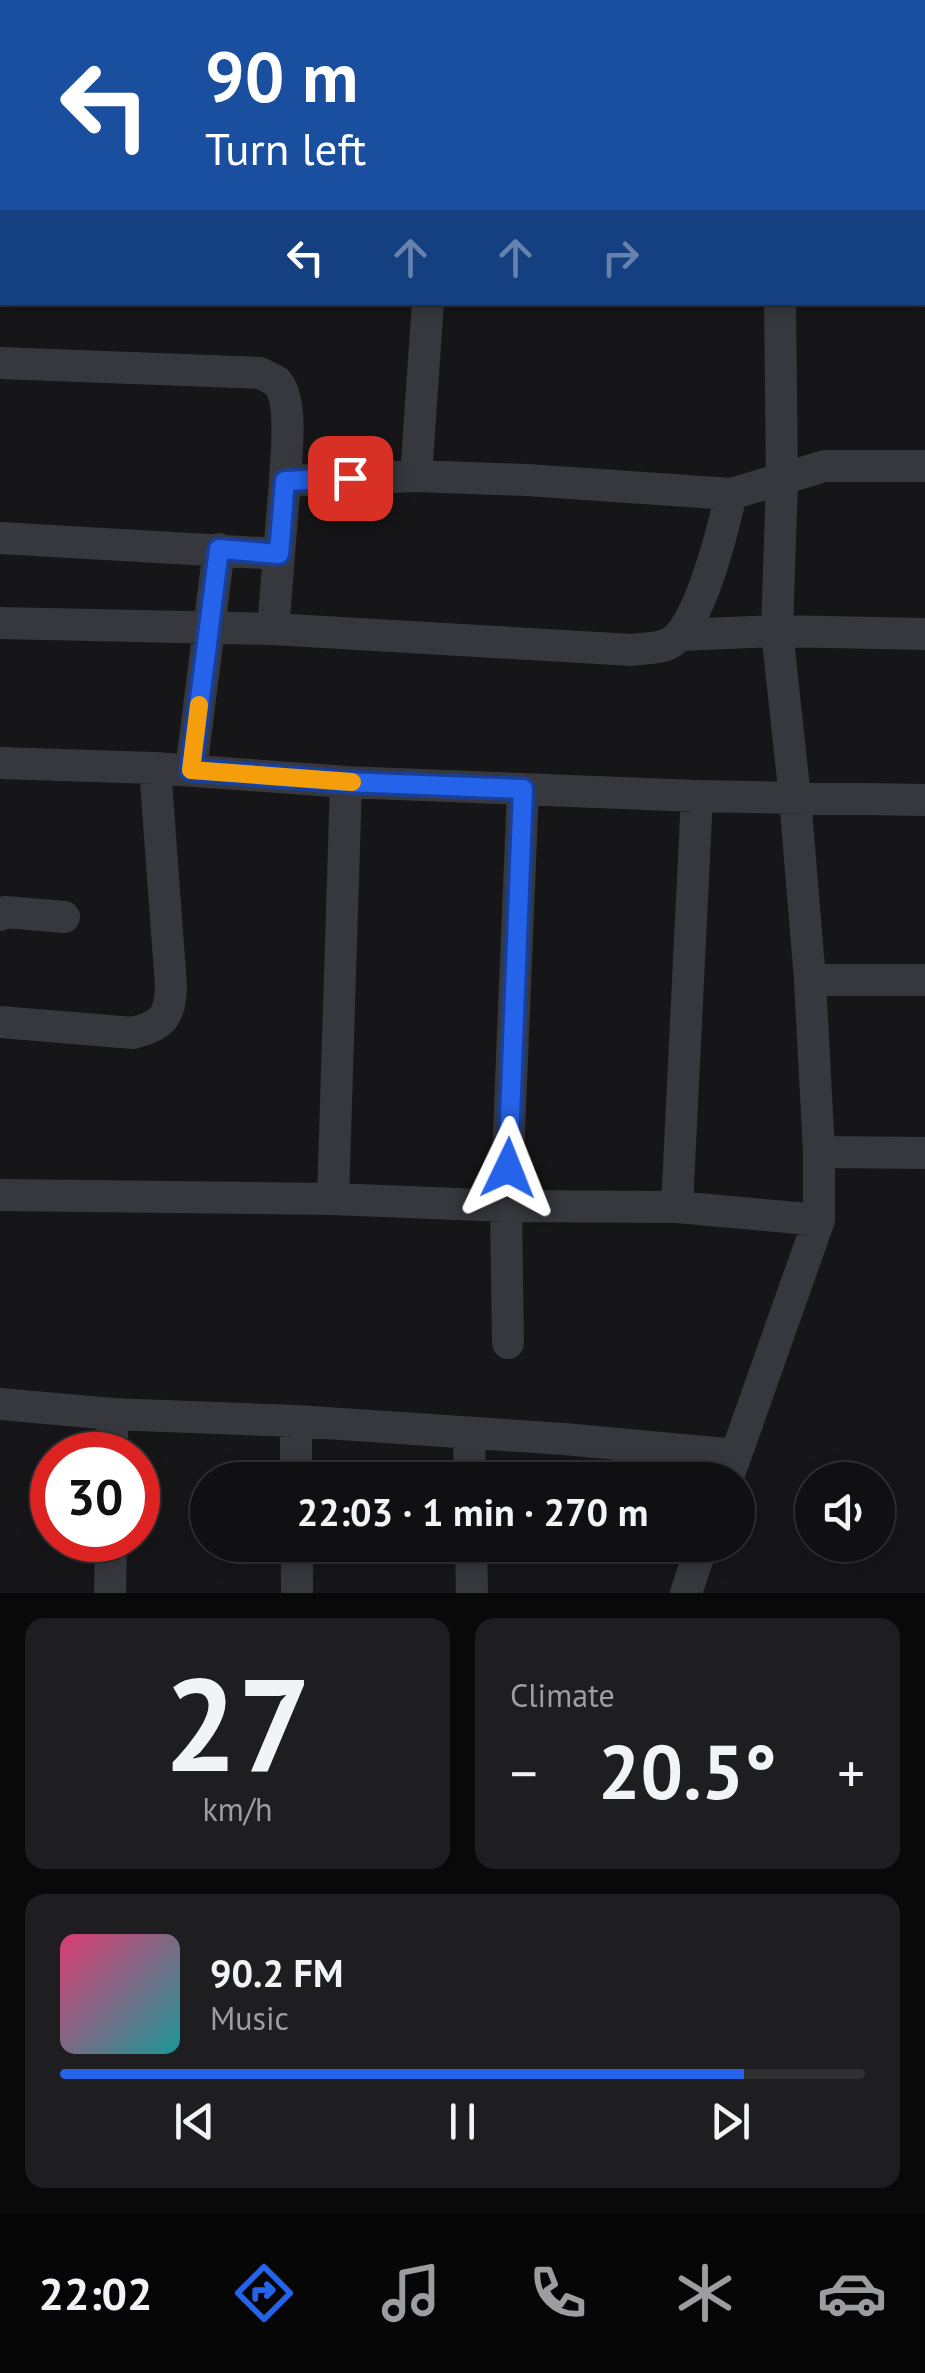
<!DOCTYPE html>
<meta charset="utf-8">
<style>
body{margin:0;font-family:"PT Sans",sans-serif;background:#1e1e20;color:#f1f3f6;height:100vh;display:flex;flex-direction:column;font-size:38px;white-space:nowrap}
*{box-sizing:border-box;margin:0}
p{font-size:32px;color:#9c9d9f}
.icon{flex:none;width:55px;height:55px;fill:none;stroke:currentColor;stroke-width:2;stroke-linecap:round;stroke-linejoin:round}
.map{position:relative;height:1593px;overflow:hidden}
.drawer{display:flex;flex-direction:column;gap:25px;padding:25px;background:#09090a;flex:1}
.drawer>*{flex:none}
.guide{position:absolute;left:0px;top:0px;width:925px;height:305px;box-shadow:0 5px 15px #0003,0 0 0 2px #303032;background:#1a4fa0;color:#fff;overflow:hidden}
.controls{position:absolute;left:795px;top:1462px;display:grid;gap:20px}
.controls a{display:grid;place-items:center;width:100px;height:100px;border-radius:50%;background:#101012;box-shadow:0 5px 15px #0003,0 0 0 2px #303032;font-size:50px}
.speed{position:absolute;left:30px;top:1432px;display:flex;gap:20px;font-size:50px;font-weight:700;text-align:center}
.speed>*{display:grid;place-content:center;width:130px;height:130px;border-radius:50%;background:#101012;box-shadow:0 5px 15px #0003,0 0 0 2px #303032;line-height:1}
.speed .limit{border:15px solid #d22;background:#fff;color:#111}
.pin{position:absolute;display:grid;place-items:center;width:85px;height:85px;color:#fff;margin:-42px;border-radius:20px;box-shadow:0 5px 15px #0006}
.me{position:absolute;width:110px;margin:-55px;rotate:2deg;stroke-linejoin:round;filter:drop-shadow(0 0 8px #0008)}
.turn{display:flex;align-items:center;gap:35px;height:210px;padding:0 40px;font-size:45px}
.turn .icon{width:130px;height:130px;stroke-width:2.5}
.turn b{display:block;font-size:70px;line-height:85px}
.lanes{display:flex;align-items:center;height:95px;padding:0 40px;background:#0003;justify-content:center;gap:50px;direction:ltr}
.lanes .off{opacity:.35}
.big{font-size:75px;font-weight:700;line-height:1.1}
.drawer .tile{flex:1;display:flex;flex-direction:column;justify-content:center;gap:15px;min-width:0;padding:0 35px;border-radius:20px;background:#1e1e20}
.drawer .dial{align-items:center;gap:0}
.dial b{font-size:130px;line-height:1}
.song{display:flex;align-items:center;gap:30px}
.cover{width:120px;height:120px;border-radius:15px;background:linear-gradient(135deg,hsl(340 70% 55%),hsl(180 70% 35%))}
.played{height:10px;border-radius:5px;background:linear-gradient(90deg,#2563eb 85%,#303032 85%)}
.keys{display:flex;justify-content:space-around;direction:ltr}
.heat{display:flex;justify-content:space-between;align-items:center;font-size:55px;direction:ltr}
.drawer .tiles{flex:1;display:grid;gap:25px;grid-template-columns:1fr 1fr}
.tile:last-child{grid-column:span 2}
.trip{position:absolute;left:190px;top:1462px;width:565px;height:100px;border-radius:50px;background:#101012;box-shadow:0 5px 15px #0003,0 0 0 2px #303032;font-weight:700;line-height:100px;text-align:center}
.tabs{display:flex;height:160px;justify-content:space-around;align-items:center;background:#060607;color:#9c9d9f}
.tabs .icon{width:70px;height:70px}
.tabs .current{color:#2563eb}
.tabs b{font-size:45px;color:#f1f3f6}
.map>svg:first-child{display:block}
</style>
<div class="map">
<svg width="925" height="1593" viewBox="0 0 925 1593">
<rect width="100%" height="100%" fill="#161618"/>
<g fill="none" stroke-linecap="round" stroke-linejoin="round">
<path stroke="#37383d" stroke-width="32" d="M432,0V2
M615,2V0
M0,10H2
M922,139L925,141
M922,225H925
M0,242H2
M0,363L260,373C262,374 274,380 276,381C294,398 286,457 285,481
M416,476L527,480L731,494
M0,538L279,554
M0,623L273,629L632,650C644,648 660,649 670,643C699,629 724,525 731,494L825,466H925
M273,629L285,481L416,476L428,302
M680,635L777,631L925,634
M0,763L155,768L346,782L697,796L925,800
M191,770L219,549
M0,915L5,912L64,917
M810,980H925
M0,1022L133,1033C163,1025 170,1017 171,986L155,768
M819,1152L925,1153
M0,1195L333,1199L506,1206L677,1207L819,1220
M333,1199L346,782
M677,1207L697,796
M508,1343L506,1206L523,789
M0,1404L112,1414L296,1421L564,1439L736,1455
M296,1421V1480
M469,1434L470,1480
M112,1455V1414
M727,1480L819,1220V1152L810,980L795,798L777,631L782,480L780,302
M297,1545V1593
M471,1545L472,1593
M110,1593L111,1540
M686,1593L702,1545"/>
</g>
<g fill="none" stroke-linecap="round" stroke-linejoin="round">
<defs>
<path id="route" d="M350,478L285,481L279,554L219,549L191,770L346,782L523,789L508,1168"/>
</defs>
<use href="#route" stroke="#184099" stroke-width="25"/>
<use href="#route" stroke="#2563eb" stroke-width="18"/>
<path stroke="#f59e0b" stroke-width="18" d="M199,705L191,770L352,782"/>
</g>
</svg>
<div class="controls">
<a><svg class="icon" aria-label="sound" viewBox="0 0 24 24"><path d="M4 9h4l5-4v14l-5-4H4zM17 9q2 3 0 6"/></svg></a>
</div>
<div class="speed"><div class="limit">30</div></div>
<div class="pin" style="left:350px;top:478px;background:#d93025"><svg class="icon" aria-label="arrive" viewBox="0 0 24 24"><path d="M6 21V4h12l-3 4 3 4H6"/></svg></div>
<svg class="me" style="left:508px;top:1168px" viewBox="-20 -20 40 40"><path d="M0-17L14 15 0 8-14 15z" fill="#2563eb" stroke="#fff" stroke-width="4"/></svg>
<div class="trip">22:03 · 1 min · 270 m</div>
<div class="guide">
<div class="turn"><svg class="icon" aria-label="left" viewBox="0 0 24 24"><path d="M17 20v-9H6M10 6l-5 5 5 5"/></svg><div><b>90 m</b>Turn left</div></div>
<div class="lanes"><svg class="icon" aria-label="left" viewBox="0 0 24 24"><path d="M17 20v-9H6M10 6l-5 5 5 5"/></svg><svg class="icon off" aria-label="ahead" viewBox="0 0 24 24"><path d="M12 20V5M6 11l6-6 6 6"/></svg><svg class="icon off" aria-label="ahead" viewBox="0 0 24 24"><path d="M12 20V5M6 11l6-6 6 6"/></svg><svg class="icon off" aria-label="right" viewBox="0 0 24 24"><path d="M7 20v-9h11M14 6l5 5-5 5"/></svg></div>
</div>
</div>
<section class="drawer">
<div class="tiles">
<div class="tile dial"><b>27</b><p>km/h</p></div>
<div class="tile"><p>Climate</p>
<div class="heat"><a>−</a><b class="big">20.5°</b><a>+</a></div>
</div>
<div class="tile">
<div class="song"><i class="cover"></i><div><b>90.2 FM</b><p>Music</p></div></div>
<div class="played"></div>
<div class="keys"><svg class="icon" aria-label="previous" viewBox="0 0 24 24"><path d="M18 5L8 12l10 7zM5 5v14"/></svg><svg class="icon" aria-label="pause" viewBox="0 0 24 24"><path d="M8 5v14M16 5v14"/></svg><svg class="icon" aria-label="next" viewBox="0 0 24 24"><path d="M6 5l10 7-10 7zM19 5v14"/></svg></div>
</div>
</div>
</section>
<nav class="tabs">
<b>22:02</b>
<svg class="icon current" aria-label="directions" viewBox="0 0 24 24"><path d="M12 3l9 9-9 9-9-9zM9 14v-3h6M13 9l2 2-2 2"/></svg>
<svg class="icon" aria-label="music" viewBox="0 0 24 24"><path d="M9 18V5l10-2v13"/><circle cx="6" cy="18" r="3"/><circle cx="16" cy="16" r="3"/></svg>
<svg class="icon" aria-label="phone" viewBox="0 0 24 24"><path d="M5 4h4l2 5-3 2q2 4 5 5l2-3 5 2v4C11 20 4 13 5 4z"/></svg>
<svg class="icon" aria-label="climate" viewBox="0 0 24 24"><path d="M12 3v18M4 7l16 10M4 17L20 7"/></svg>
<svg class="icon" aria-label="car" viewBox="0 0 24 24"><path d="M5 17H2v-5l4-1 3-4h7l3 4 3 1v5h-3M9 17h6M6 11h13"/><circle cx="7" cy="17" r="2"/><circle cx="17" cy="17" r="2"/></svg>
</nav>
